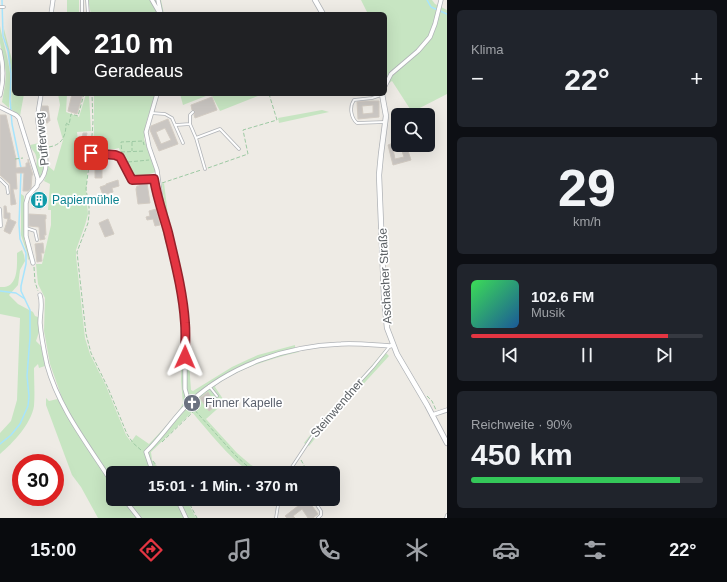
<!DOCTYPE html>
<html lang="de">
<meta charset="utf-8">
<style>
body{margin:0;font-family:Helvetica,sans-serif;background:#20242c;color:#f1f3f6;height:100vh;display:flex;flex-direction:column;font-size:15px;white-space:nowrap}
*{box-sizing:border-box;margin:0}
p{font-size:13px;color:#9ea1a6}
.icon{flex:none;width:22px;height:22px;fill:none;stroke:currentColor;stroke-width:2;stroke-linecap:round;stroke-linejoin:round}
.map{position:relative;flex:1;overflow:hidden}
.sheet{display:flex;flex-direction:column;gap:10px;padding:10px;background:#0d0f14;width:280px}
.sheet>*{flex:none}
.banner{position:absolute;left:12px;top:12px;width:375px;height:84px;border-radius:6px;box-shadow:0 4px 16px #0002;background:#202124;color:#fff;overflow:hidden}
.buttons{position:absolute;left:391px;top:108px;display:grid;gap:8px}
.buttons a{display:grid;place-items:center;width:44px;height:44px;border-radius:6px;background:#171b24;box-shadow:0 4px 16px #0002;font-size:20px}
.speed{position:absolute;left:12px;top:454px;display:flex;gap:8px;font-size:20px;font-weight:700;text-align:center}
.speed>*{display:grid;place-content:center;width:52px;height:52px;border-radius:50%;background:#171b24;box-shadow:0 4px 16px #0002;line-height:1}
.speed .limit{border:6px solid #d22;background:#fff;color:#111}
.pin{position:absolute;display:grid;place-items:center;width:34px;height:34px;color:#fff;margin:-17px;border-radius:8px;box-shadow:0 2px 6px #0006}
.me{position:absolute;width:44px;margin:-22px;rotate:1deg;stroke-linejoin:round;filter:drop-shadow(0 0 3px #0008)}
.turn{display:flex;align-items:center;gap:14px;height:84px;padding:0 16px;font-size:18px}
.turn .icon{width:52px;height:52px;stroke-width:2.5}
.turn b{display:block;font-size:28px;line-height:34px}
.big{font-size:30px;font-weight:700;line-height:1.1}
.sheet .widget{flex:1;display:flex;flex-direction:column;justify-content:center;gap:6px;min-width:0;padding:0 14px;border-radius:6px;background:#20242c}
.sheet .dial{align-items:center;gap:0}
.dial b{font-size:52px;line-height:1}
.song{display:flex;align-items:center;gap:12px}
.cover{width:48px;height:48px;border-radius:6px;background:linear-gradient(135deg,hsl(130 70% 55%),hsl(210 70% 35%))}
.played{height:4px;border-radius:2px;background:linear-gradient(90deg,#e43542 85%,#363941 85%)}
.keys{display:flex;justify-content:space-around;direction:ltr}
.heat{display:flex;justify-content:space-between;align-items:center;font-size:22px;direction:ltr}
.charge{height:6px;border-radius:3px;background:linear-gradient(90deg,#34c759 90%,#363941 0)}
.trip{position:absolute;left:106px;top:466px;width:234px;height:40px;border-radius:6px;background:#171b24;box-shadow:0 4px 16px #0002;font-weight:700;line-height:40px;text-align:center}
.tab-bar{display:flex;height:64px;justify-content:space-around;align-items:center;background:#090b0e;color:#9ea1a6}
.tab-bar .icon{width:28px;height:28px}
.tab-bar .current{color:#e43542}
.tab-bar b{font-size:18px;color:#f1f3f6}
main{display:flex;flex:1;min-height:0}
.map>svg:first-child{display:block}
</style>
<main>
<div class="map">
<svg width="447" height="518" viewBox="0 0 447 518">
<rect width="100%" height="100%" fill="#eeebe5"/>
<path fill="#c7e5c2" d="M67,0H79V14H67Z
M88,0H161L164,14H91Z
M361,0H432L435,4L447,10V94L412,112L392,81L385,86V14H368Z
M0,26C3,41 8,57 10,73C11,84 9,96 9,108L2,102L5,85L6,73L0,43Z
M4,29L14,68V94H24L20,116L11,109L12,74L8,51L4,35Z
M58,94H67L66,112L79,117L86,94H89L91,131L77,132L80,156L88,159L86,194L88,214L85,225L76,250V256L85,338L90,354L106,386L126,435L131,442L136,435L149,444L150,443L167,425L180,409L183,403L181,381L182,333L179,303L175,279L162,229L168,223L165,211L162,184L164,183L169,223L181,268L190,326L189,362L191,390L193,391L232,367L249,359L258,355L295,345V348L299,352C269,359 241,368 216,385L215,387L225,402L206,419L237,453L251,465L267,473C263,473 258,474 254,473C239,470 203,425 192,412L151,452L152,460L161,473H113V499H186L196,518H98L81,487L72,475L46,405V398L49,401L62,398L50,364L44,331L45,298L38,284L36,264H42L51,225V210H48L50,184L44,181L46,175L47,165L54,171L63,140L57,119L60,105Z
M94,94H155L146,123L144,139L156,172L133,179L124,163L119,148L115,149H107L106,152H93L94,131Z
M180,94H263L220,111L211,94L183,105Z
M322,110L329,112L279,123L278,118Z
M39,143C44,155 47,166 40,179C39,175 36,169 36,166C37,162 37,160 36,156C35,151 31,150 30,145Z
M21,194L24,196V240L31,257L28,260L27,253L21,235Z
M22,250L24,255L25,261L20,270L18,285L9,295L18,304L33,312L35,316L38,317L39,332L36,341L41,346L45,366L39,368L38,364L34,368C34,380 35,394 34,406C31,424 13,443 0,454V433L11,421L17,400L20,318L0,314V287C19,289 17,265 17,253Z
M384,351L389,356L325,426L309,446L304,443L326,415L364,375Z"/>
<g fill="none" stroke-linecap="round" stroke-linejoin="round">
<path stroke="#a7e4fc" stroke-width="1.5" d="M2,0L3,36L8,51L11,74L10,99L12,124L21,168
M427,0L431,7L447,14
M0,291L16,293L25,299
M0,444L11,435L20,424L28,406L29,396L27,376L30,337V310L21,291V286L26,264V253L20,239L19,224L21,172"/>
</g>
<path fill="#cac6c2" stroke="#d3ccc3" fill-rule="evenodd" d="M72,94H83L77,114L68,111Z
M212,97L217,110L195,118L194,115L195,111L192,110L191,105Z
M366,101H379V117L358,119L357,102ZM373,105V113L363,114L362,106Z
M42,106H48L50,121H48V123L42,122L41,118Z
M0,115H6L16,159V168L26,167V163H28V159L33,175H32L31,188L28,191H23L24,173H16L17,189H13L16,204L11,205L10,184L0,175Z
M168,119L178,144L159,151L150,130L151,126ZM165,128L171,140L161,144L156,132Z
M83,133H87L86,138H91L90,151L89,152L90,155H86V143L82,141Z
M398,141V147L393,149L395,159L404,157L400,145H406L411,160L393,165L388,145Z
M95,156H100V163H102V178H95Z
M118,180L119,186L112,188L113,192L103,195L100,187L106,185V184Z
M147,183L150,203L138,204L136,189L137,186H139V184Z
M36,192H43L41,209L34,208Z
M4,206H6L7,213H10V219H9L16,222L10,234L4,231L8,219L4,218Z
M156,209L160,225L155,226L153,219L147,220L146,217L150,216L149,211Z
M29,214L46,215V219H45L46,235H44L45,239L40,240L39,227L29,226Z
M108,219L114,234L105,237L99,223Z
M43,243L44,253H41L42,261L37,262L35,244Z
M208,392L216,406L209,411L200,398Z
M307,499L318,514L313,518H308L302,509L293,516L295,518H287L285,516Z"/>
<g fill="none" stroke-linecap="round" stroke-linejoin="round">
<defs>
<path id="service" d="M82,0V14
M87,0L88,14
M0,7H4
M381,95L372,98L354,100C349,107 351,118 357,123L385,122
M151,113L165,114L172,118L183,143
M190,124L196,138L220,129L239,149
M176,125L190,124V115L193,112
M196,138L205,169
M91,153L115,155L120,157L132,180H145L157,178
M0,179L7,186L8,193
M154,179L158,201L162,211
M0,209L1,226H0
M26,228L35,231L37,240
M209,386L217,396
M288,473L319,426L373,367L390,346
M313,499L321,511V515L318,518
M276,518L279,499
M446,518L447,515"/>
<path id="minor" d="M152,0L160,14
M158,0L161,14
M51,14L53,0
M0,51C4,67 4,80 0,95
M385,86L391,74L418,51L430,37L435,24L441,0
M157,94L146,132L149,147L157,170L163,214L175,260L181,292L185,321V389L189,403
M0,107L16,115L19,118L38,179L37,186L28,196L26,203V236L33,263
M38,183C55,167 40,141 38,122C37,112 40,104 41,94
M40,295C43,304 40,313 40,323C41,336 44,351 47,365C59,409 89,446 113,484
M432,415L447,410
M156,473L151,467L146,452C162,437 174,417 190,402C231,365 286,346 341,344C357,343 373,345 390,346L393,345
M124,499L139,518
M177,499L186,518"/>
<path id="tertiary" d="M315,0L323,14
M382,94L386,116L381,154L379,175L384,297L387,328L397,354L427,405L447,443"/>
</defs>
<use href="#service" stroke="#b0b3b7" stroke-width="3.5"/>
<use href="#minor" stroke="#b0b3b7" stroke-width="5"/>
<use href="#tertiary" stroke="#b0b3b7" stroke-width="6"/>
<path stroke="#9dc9a3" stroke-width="1" stroke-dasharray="4 2" stroke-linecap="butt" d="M66,123L69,125L71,114L78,116L84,94
M132,142V151
M49,147C62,145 66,136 66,124
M91,149L93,122L92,94
M121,152L145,151
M122,155L121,142L143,141L144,145
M90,157L86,189L89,207V215L88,223L77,252L86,334L91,353L108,388L127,434L133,443L141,450
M15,159L23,158
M128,162L149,160
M208,168L248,154L243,130L277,120L269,94
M162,183L201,170
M34,267L35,282L38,291
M427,396L432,401L436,410
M191,406L235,455L246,465L260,473
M162,442L194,411
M301,460L306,469
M153,461L162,473
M187,499L197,518"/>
<use href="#service" stroke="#fff" stroke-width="2"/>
<use href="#minor" stroke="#fff" stroke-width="3.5"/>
<use href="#tertiary" stroke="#fff" stroke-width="4.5"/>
</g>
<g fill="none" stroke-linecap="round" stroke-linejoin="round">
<defs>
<path id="route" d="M91,153L115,155L120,157L132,180L154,179C157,198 163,214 168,232C175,262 183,292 185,323C186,334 185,345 185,357"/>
</defs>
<use href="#route" stroke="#94222b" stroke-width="10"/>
<use href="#route" stroke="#e43542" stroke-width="7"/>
</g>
<defs>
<symbol id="building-disc" viewBox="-11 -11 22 22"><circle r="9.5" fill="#0f9aa8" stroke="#fff"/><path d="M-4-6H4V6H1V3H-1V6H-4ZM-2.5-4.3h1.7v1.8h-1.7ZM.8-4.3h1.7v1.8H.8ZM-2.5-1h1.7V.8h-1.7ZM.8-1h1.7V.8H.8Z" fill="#fff"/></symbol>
<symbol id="church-disc" viewBox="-11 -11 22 22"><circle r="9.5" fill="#6b7280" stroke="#fff"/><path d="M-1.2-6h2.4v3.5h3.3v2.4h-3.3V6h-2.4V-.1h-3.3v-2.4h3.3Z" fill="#fff"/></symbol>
</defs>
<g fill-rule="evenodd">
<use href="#building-disc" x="29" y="190" width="20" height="20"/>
<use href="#church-disc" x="182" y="393" width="20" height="20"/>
</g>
<g text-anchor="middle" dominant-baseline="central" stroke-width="3.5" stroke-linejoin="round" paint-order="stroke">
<g font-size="12" fill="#5c6165" stroke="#fff">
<text transform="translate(42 139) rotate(-96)">Pufferweg</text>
<text transform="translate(385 276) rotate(-93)">Aschacher Straße</text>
<text transform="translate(337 408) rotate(-49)">Steinwendner</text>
</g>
<g font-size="12" fill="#0d838f" stroke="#fff" text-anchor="start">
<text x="52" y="200">Papiermühle</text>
</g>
<g font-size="12" fill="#5b616d" stroke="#fff" text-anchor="start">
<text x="205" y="403">Finner Kapelle</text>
</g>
</g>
</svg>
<div class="buttons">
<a><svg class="icon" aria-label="search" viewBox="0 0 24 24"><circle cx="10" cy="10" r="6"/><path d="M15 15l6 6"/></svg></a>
</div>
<div class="speed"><div class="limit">30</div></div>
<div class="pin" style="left:91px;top:153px;background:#d93025"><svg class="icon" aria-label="arrive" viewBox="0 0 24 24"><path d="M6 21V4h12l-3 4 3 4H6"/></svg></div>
<svg class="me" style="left:185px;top:357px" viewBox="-20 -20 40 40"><path d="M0-17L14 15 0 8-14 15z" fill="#e43542" stroke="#fff" stroke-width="4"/></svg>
<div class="trip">15:01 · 1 Min. · 370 m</div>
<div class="banner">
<div class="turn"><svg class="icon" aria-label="ahead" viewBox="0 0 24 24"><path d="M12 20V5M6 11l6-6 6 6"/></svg><div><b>210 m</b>Geradeaus</div></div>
</div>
</div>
<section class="sheet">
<div class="widget"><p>Klima</p>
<div class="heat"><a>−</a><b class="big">22°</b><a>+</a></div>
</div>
<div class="widget dial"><b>29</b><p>km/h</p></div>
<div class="widget">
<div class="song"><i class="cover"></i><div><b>102.6 FM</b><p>Musik</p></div></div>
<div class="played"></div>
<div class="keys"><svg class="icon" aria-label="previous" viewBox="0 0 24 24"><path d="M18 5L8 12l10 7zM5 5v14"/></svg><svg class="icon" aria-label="pause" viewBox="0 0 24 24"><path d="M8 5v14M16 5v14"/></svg><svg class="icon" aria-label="next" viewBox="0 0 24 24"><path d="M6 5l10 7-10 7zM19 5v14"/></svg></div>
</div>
<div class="widget"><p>Reichweite · 90%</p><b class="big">450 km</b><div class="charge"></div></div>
</section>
</main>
<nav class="tab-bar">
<b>15:00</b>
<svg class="icon current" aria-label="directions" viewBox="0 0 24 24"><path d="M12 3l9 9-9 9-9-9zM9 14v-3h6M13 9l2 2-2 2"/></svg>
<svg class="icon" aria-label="music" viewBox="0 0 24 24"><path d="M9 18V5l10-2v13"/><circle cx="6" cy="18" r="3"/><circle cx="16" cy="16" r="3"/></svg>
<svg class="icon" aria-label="phone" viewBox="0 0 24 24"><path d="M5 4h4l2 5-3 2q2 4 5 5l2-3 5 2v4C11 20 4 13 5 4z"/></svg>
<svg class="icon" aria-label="climate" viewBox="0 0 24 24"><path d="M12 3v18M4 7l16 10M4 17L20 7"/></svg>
<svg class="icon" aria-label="car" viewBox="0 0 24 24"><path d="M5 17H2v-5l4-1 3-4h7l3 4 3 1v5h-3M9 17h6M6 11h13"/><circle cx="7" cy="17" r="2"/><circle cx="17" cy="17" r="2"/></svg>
<svg class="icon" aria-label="filters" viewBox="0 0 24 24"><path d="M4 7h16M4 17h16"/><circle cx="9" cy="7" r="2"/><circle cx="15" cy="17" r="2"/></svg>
<b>22°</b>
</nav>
